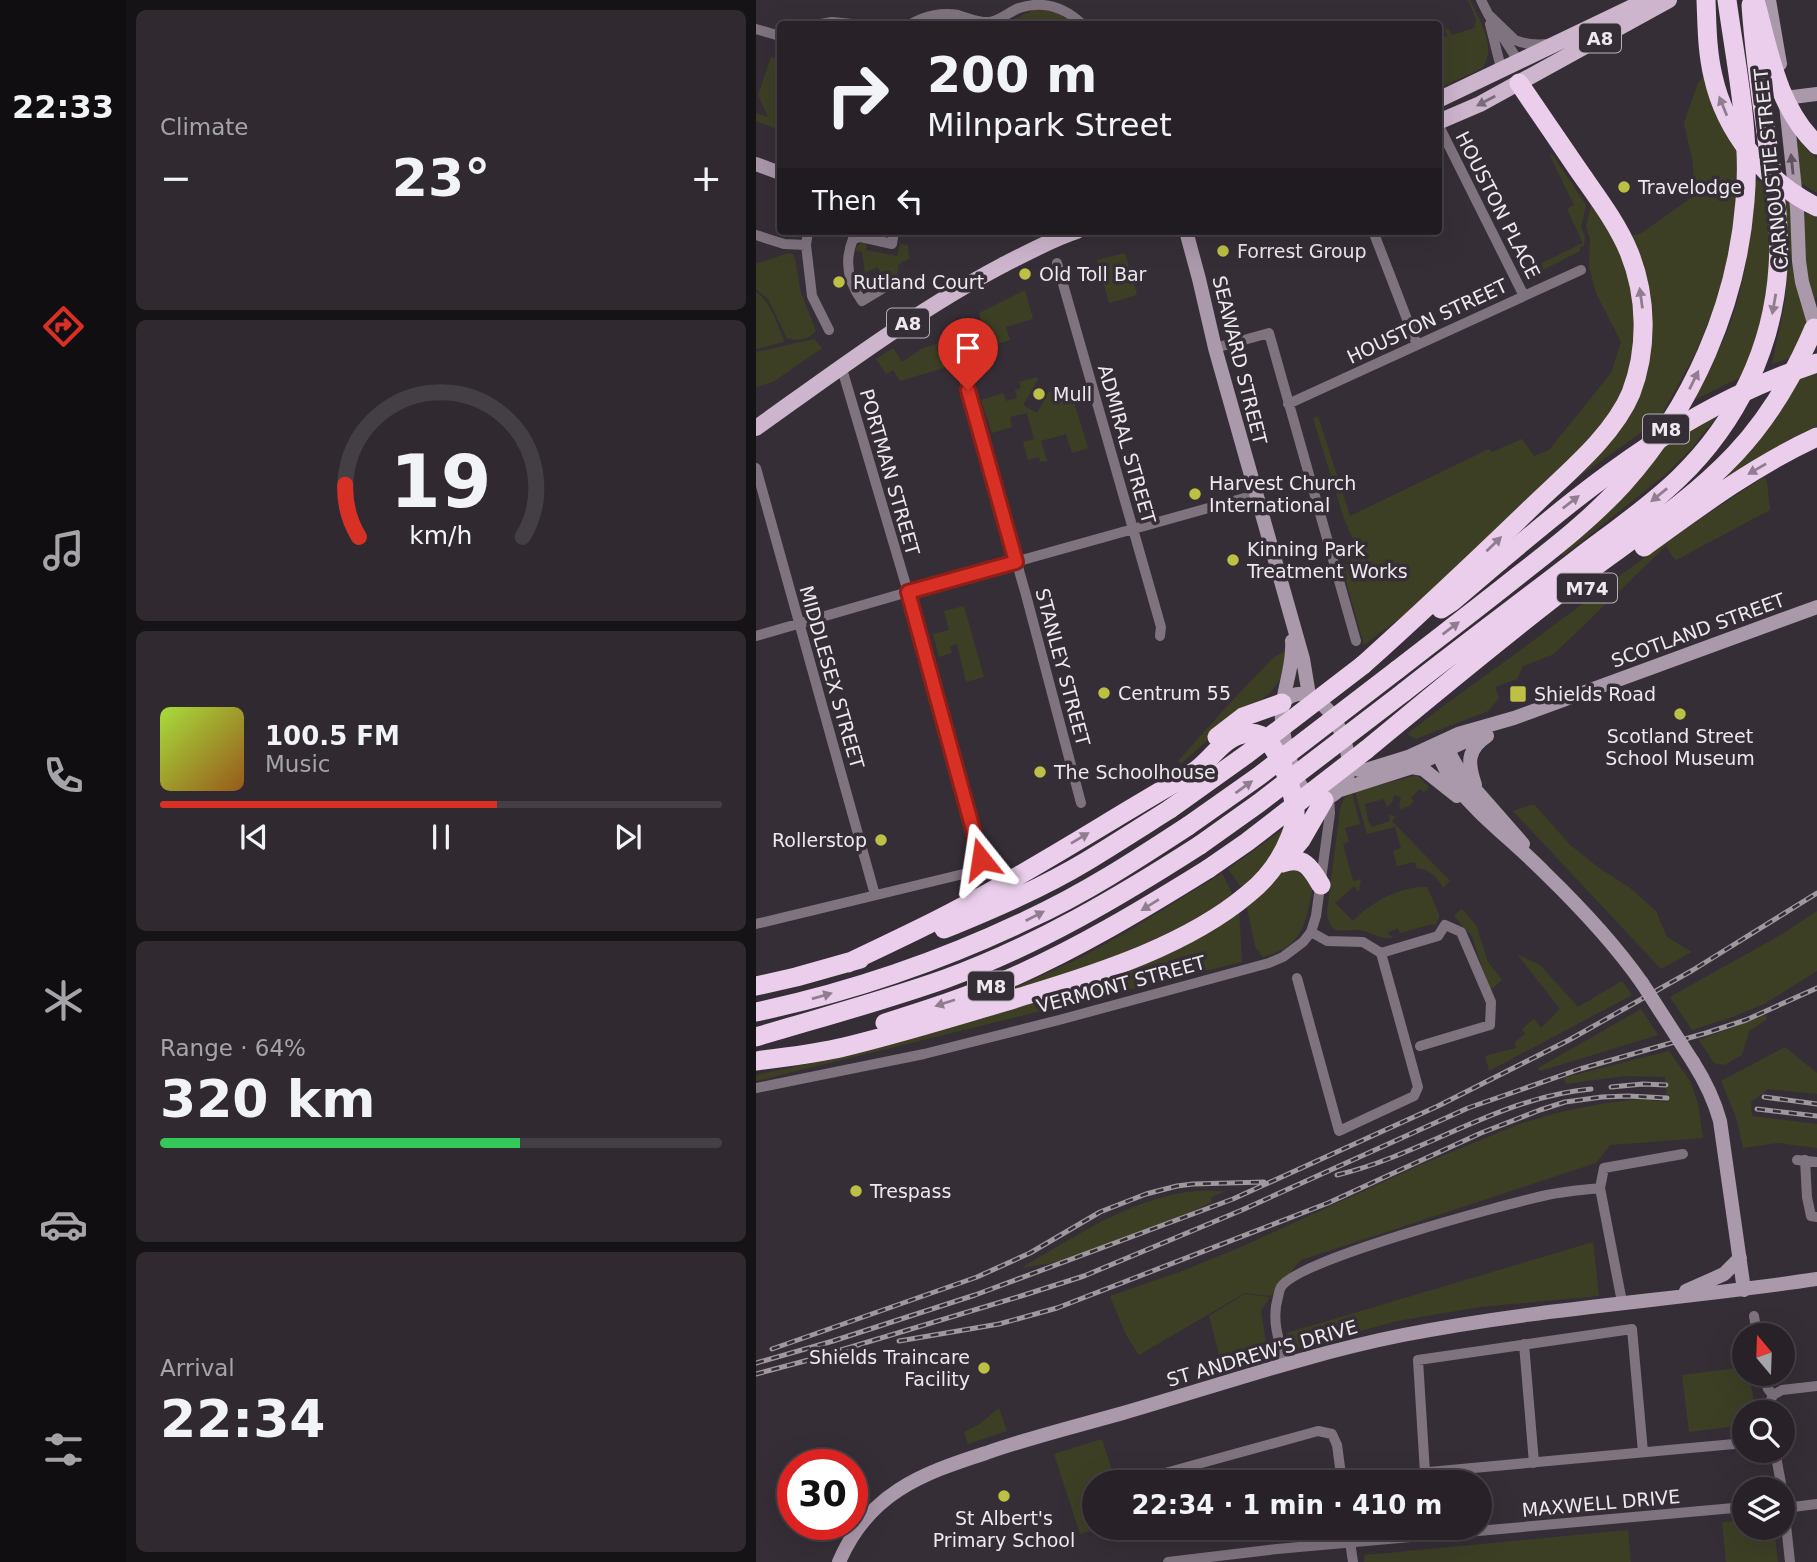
<!DOCTYPE html>
<meta charset="utf-8">
<style>
body{margin:0;font-family:"DejaVu Sans",sans-serif;background:#302a30;color:#f1f3f6;height:100vh;display:flex;flex-direction:column;font-size:26px;white-space:nowrap}
*{box-sizing:border-box;margin:0}
p{font-size:23px;color:#a5a4a8}
.icon{flex:none;width:38px;height:38px;fill:none;stroke:currentColor;stroke-width:2;stroke-linecap:round;stroke-linejoin:round}
.map{position:relative;flex:1;overflow:hidden}
.sheet{display:flex;flex-direction:column;gap:10px;padding:10px;background:#161316;width:630px}
.sheet>*{flex:none}
.top-card{position:absolute;left:21px;top:21px;width:665px;height:214px;border-radius:7px;box-shadow:0 7px 28px #0002,0 0 0 2px #443f45;background:#282228;color:#f1f3f6;overflow:hidden}
.needle{width:46px;rotate:341deg}
.buttons{position:absolute;left:976px;top:1323px;display:grid;gap:14px}
.buttons a{display:grid;place-items:center;width:63px;height:63px;border-radius:50%;background:#282228;box-shadow:0 7px 28px #0002,0 0 0 2px #443f45;font-size:35px}
.speed{position:absolute;left:21px;top:1449px;display:flex;gap:14px;font-size:35px;font-weight:700;text-align:center}
.speed>*{display:grid;place-content:center;width:91px;height:91px;border-radius:50%;background:#282228;box-shadow:0 7px 28px #0002,0 0 0 2px #443f45;line-height:1}
.speed .limit{border:10px solid #d22;background:#fff;color:#111}
.pin{position:absolute;display:grid;place-items:center;width:60px;height:60px;color:#fff;margin:-72px -30px;border-radius:50% 50% 50% 0;rotate:-45deg;box-shadow:0 0 7px #0007}
.pin .icon{rotate:45deg}
.me{position:absolute;width:77px;margin:-38px;rotate:345deg;stroke-linejoin:round;filter:drop-shadow(0 0 5px #0008)}
.turn{display:flex;align-items:center;gap:24px;height:147px;padding:0 35px;font-size:32px}
.turn .icon{width:91px;height:91px;stroke-width:2.5}
.turn b{display:block;font-size:49px;line-height:60px}
.then{display:flex;align-items:center;height:66px;padding:0 35px;background:#0003;gap:14px;font-size:26px}
.big{font-size:52px;font-weight:700;line-height:1.1}
.sheet .card{flex:1;display:flex;flex-direction:column;justify-content:center;gap:10px;min-width:0;padding:0 24px;border-radius:10px;background:#302a30}
.sheet .dial{align-items:center;gap:0}
.dial svg{height:182px;overflow:visible;fill:none;stroke:#443f45;stroke-width:7;stroke-linecap:round;text-anchor:middle}
.dial text{fill:#f1f3f6;stroke:none}
.song{display:flex;align-items:center;gap:21px}
.cover{width:84px;height:84px;border-radius:10px;background:linear-gradient(135deg,hsl(80 70% 55%),hsl(30 70% 35%))}
.played{height:7px;border-radius:4px;background:linear-gradient(90deg,#d93025 60%,#443f45 60%)}
.keys{display:flex;justify-content:space-around;direction:ltr}
.heat{display:flex;justify-content:space-between;align-items:center;font-size:38px;direction:ltr}
.charge{height:10px;border-radius:5px;background:linear-gradient(90deg,#34c759 64%,#443f45 0)}
.trip{position:absolute;left:326px;top:1470px;width:410px;height:70px;border-radius:35px;background:#282228;box-shadow:0 7px 28px #0002,0 0 0 2px #443f45;font-weight:700;line-height:70px;text-align:center}
main{display:flex;flex:1;min-height:0}
.tab-bar{display:flex;flex-direction:column;width:126px;justify-content:space-around;align-items:center;background:#100e10;color:#a5a4a8}
.tab-bar .icon{width:49px;height:49px}
.tab-bar .active{color:#d93025}
.tab-bar b{font-size:32px;color:#f1f3f6}
.map>svg:first-child{display:block}
</style>
<main>
<nav class="tab-bar">
<b>22:33</b>
<svg class="icon active" aria-label="directions" viewBox="0 0 24 24"><path d="M12 3l9 9-9 9-9-9zM9 14v-3h6M13 9l2 2-2 2"/></svg>
<svg class="icon" aria-label="music" viewBox="0 0 24 24"><path d="M9 18V5l10-2v13"/><circle cx="6" cy="18" r="3"/><circle cx="16" cy="16" r="3"/></svg>
<svg class="icon" aria-label="phone" viewBox="0 0 24 24"><path d="M5 4h4l2 5-3 2q2 4 5 5l2-3 5 2v4C11 20 4 13 5 4z"/></svg>
<svg class="icon" aria-label="climate" viewBox="0 0 24 24"><path d="M12 3v18M4 7l16 10M4 17L20 7"/></svg>
<svg class="icon" aria-label="car" viewBox="0 0 24 24"><path d="M5 17H2v-5l4-1 3-4h7l3 4 3 1v5h-3M9 17h6M6 11h13"/><circle cx="7" cy="17" r="2"/><circle cx="17" cy="17" r="2"/></svg>
<svg class="icon" aria-label="filters" viewBox="0 0 24 24"><path d="M4 7h16M4 17h16"/><circle cx="9" cy="7" r="2"/><circle cx="15" cy="17" r="2"/></svg>
</nav>
<section class="sheet">
<div class="card"><p>Climate</p>
<div class="heat"><a>−</a><b class="big">23°</b><a>+</a></div>
</div>
<div class="card dial"><svg viewBox="0 0 100 80">
<path d="M14 69A42 42 0 1 1 86 69"/>
<path d="M14 69A42 42 0 0 1 8 46" stroke="#d93025"/>
<text x="50" y="56" font-size="32" font-weight="700">19</text>
<text x="50" y="72" font-size="11">km/h</text>
</svg></div>
<div class="card">
<div class="song"><i class="cover"></i><div><b>100.5 FM</b><p>Music</p></div></div>
<div class="played"></div>
<div class="keys"><svg class="icon" aria-label="previous" viewBox="0 0 24 24"><path d="M18 5L8 12l10 7zM5 5v14"/></svg><svg class="icon" aria-label="pause" viewBox="0 0 24 24"><path d="M8 5v14M16 5v14"/></svg><svg class="icon" aria-label="next" viewBox="0 0 24 24"><path d="M6 5l10 7-10 7zM19 5v14"/></svg></div>
</div>
<div class="card"><p>Range · 64%</p><b class="big">320 km</b><div class="charge"></div></div>
<div class="card"><p>Arrival</p><b class="big">22:34</b></div>
</section>
<div class="map">
<svg width="1061" height="1562" viewBox="0 0 1061 1562">
<rect width="100%" height="100%" fill="#362e36"/>
<path fill="#3d3f25" d="M712,0H714C723,19 742,48 726,68L683,88V43L689,40L683,41V33L684,32L687,37L691,36L689,30L692,28L696,35L719,28L720,19Z
M286,9L300,13L319,24H248L277,10Z
M23,50L21,95L24,111V145L19,144L24,130L0,121V113L12,117L2,95L15,57L20,58Z
M950,74L980,145L981,194L976,240L966,280L958,308L940,352L903,420L828,473L757,533L812,475L889,361L874,236L884,234L938,196L937,163L928,123L942,83Z
M772,110L837,200L871,267L882,321L871,378L853,415L829,446L651,613L608,645L586,567L603,552L588,519L557,418L562,416L594,516L733,449L736,452L766,439L778,456L793,450L855,373L865,342L840,293L833,267L834,238L830,227L835,206Z
M1040,138L1061,159V193L1045,183Z
M796,154L830,205L825,228L829,236L828,246L824,247V251L787,270L786,263L827,243L811,209L818,205L794,156Z
M999,180L1009,182C1011,208 1015,234 1015,260C1013,301 1001,339 985,377L936,401C946,380 958,360 968,339C989,290 996,233 999,180Z
M1029,195L1035,199L1052,322L1036,357L1016,364L1029,302L1033,245Z
M1050,212L1061,214V296L1057,302L1061,305L1058,310L1051,284L1046,234Z
M106,242L111,243L110,250L141,256L144,244L152,245L153,259L146,262L142,266V275L131,280L121,267L109,273L106,252L99,251L101,246Z
M32,253L37,254L39,259L45,293L60,331C54,339 40,342 31,338L12,299L0,289V264Z
M369,253L381,295L353,303L341,260Z
M269,290L277,319L250,327L254,340L232,347L223,313Z
M0,292C15,302 21,324 28,340L27,342L0,349Z
M58,339L66,348L17,382L0,387V352Z
M185,343V345L180,347L182,352L187,350L191,367L144,381L137,370L130,374L120,359L137,348L146,362L167,348Z
M1061,369V426L1036,438L957,485L1039,376Z
M281,377L282,380L267,405L281,413L293,392L313,386L332,448L316,453L310,434L285,441L291,461L284,462L283,457L272,460L267,442L278,439L271,413L254,417L256,427L236,433L225,400L247,393L250,401L261,398L259,390L265,388L263,382Z
M969,406L936,448L910,474L807,556L805,553L907,447Z
M1008,477L1011,482L1014,510L920,560L916,556L910,546L802,650L796,655L767,666L761,679L739,687L743,698L732,711L660,739L651,734L690,704L762,652L913,539Z
M208,606L228,677L210,682L201,644L194,646L196,653L183,657L177,634L193,630L188,611Z
M530,647L529,667L523,681L514,693L455,737L425,764L422,761L473,704L518,657L527,652Z
M661,775L673,787L668,792L664,789L655,798L658,801L652,807L650,806L646,810L643,806L645,797L638,795L636,802L631,807L628,799L609,804L612,820L616,827L634,821L633,815L640,816L636,821L694,881L687,888C682,878 673,869 661,868L659,862L641,866L637,851L645,848L639,827L611,834L599,792Z
M596,793L604,824L589,828L593,842L587,844L597,881L605,879L603,892L598,886L579,903L597,921C615,902 644,886 671,887L683,914V918L679,925L676,924L644,933L642,928L631,933L637,938C622,939 618,933 604,930C586,928 575,939 571,912L584,809L588,798Z
M778,804L813,844L843,868L874,888L900,911L911,937L936,952L905,969L757,811Z
M530,827L525,844L505,871L485,887L472,869Z
M541,863L558,881C550,919 551,945 507,957L499,946L490,904L527,866Z
M466,873L477,895L432,924L376,949L322,972L234,999L322,959L371,932Z
M483,909L486,962L0,1081V1075L81,1057L264,1005Z
M706,909L720,925L732,962L746,980L734,991L716,936L707,927L698,915Z
M1061,911V971L1008,1004L979,1016L936,1030L914,997L1026,934Z
M761,954L784,965L822,1007L866,981L876,995L733,1071L729,1056L760,1048L759,1042L769,1034L766,1029L778,1019L785,1028L804,1009Z
M885,1009L902,1035L784,1071L782,1068Z
M1009,1015L1011,1019L993,1031L986,1055L968,1065L958,1063L943,1040Z
M1029,1047L1061,1073V1094L1012,1089L995,1102L996,1116L1061,1124V1148L1022,1143L987,1148L980,1117L965,1081Z
M913,1051L934,1081L942,1104L947,1138L854,1145L840,1163L545,1260L515,1296L489,1293L383,1355L370,1335L354,1296L429,1270L485,1247L669,1163L766,1123L804,1112L844,1104L884,1099L911,1102L909,1077L868,1076L810,1084L807,1078Z
M470,1191L455,1197L456,1202L393,1230L324,1255L301,1262L265,1268C317,1238 372,1200 432,1192C445,1190 458,1191 470,1191Z
M837,1242L843,1296L724,1307L641,1321L543,1348L534,1343L531,1333Z
M489,1294L514,1297L505,1311L510,1343L508,1353L466,1366L453,1316Z
M989,1367V1374H993L1000,1412H989V1425L933,1432L926,1375Z
M243,1408L251,1431L212,1444L208,1432L222,1425Z
M346,1439L360,1482H338V1528H344L324,1534L298,1454Z
M989,1520V1528H1018L1022,1562H970L966,1522Z
M872,1530L875,1562H608L609,1555Z"/>
<g fill="none" stroke-linecap="round" stroke-linejoin="round">
<path stroke="#7f737f" stroke-width="10" d="M725,0L732,14L763,62
M732,14L759,40C770,45 780,45 792,44
M65,24L76,22L96,24
M155,24C168,16 186,12 202,15C212,18 223,23 234,22C245,20 253,12 263,8C288,0 308,7 326,24
M734,24L744,64L748,69
M0,29L24,36
M685,130L768,296
M52,231L50,245L56,296L73,330
M617,231L661,345
M0,235L28,244L50,245
M301,263L405,627L404,636
M136,283L106,301C92,282 88,261 97,239L105,237L136,244L138,231
M197,339L270,595L325,803
M459,348L513,333L600,641
M532,404L825,270
M0,468L119,895
M0,636L152,592L499,495
M0,924L228,869L152,592L86,369
M625,953L682,936L689,925L705,932L735,1002L734,1025L664,1046
M541,978L583,1131L658,1096L662,1087L625,953L607,942L571,941L555,932
M0,1088L168,1054L303,1020L513,963L527,957L547,942L555,932L560,916L574,813L573,797
M1041,1160L1061,1162
M1049,1160L1051,1197L1055,1216L1061,1217
M844,1188L866,1302
M998,1316L1001,1335
M768,1344L778,1463
M530,1364C523,1342 515,1320 522,1297C523,1294 523,1290 525,1287C543,1259 750,1204 791,1195C809,1191 827,1190 844,1188L848,1168L927,1154
M1007,1374L1012,1389L1017,1395L1014,1402V1412
M1017,1395L1026,1390L1061,1386
M1019,1451L1026,1489
M669,1473L662,1360L876,1329L887,1452
M391,1478L562,1431L576,1434L581,1445L586,1482
M586,1480L989,1443
M1027,1497L1034,1562
M1029,1508L1061,1504
M592,1528L597,1562
M412,1562L521,1549L989,1507"/>
<path stroke="#aa98ab" stroke-width="14" d="M1013,0L1024,64
M1029,98L1061,94
M1030,105L1041,208L1043,261L1046,282L1061,333
M0,164L24,173
M430,231L443,279L459,348L547,659L553,695
M528,701C564,670 602,750 591,778C587,789 578,795 568,800C561,799 554,797 549,791C537,779 524,729 526,712C527,688 538,666 536,641
M687,742L704,772L767,844
M678,746C685,758 690,773 698,784C725,818 760,843 790,874C825,908 858,943 886,983
M593,765L603,770H610L652,757L702,734L758,718L1061,607
M656,767L667,769L701,796
M719,785C712,764 710,750 731,736
M584,790L656,767L722,735
M937,1062C949,1081 958,1099 964,1121L988,1290
M930,1291L968,1274L984,1258
M83,1562C112,1494 164,1474 230,1453C275,1437 321,1426 367,1413C460,1386 552,1354 647,1335C784,1308 923,1300 1061,1279"/>
<path stroke="#ccb5cd" stroke-width="16" d="M682,100L891,0
M682,122L724,104L913,0
M0,428C80,371 160,311 247,265C271,253 296,239 321,231"/>
<path stroke="#eaceeb" stroke-width="19" d="M888,547C943,507 998,466 1061,437
M685,609L697,601L744,561
M607,665C665,613 722,559 778,505C811,473 857,436 875,393C892,349 891,296 873,252C861,223 841,197 823,171C803,142 783,112 763,83
M641,670C682,638 723,607 763,575C799,547 836,518 867,484C936,407 981,305 989,201C995,134 980,66 971,0
M648,692C705,647 763,604 820,560C855,533 892,508 923,478C981,422 1017,348 1022,267C1025,227 1018,186 1012,146C1005,99 998,52 995,5
M461,737L487,717L526,703
M610,750C678,694 746,637 817,583C872,541 932,504 979,454C1013,418 1039,373 1058,328
M535,852L545,840L568,800
M526,863C548,855 555,868 565,885
M188,929C237,909 286,888 331,861C359,844 387,826 414,809
M0,986L40,977L104,959
M0,1012C94,992 185,961 271,920C328,894 380,860 432,826
M129,1023C170,1010 211,997 250,980C321,949 386,910 452,869
M0,1037C63,1018 127,1001 189,979C280,946 363,897 444,845
M0,1061C29,1057 59,1054 88,1047C150,1032 211,1013 271,995C344,973 433,944 492,894C511,879 525,860 534,837C537,830 539,822 539,814C540,796 522,743 504,735C499,733 492,733 487,734C467,737 453,763 436,773C358,817 283,867 204,908C167,928 129,945 92,963"/>
<defs>
<path id="rail" d="M855,1087L887,1084L910,1085
M1008,1097L1061,1104
M1001,1109L1061,1116
M581,1175C669,1154 744,1097 835,1089
M143,1341L243,1324L301,1308L572,1203L725,1133L784,1110L809,1102L846,1097L872,1096L911,1098
M16,1349L221,1277L274,1253L344,1212L390,1194L421,1186L437,1184L508,1182
M55,1359L265,1296L328,1276L486,1210L712,1108L824,1069L950,1033L990,1020L1061,988
M0,1363L77,1341L219,1295L477,1199L682,1106L813,1040L937,970L1061,893
M0,1374L64,1357"/>
</defs>
<use href="#rail" stroke="#9f999f" stroke-width="5"/>
<use href="#rail" stroke="#362e36" stroke-width="2.5" stroke-dasharray="8" stroke-linecap="butt"/>
<path stroke="#aa98ab" stroke-width="14" d="M886,983L937,1062"/>
<path stroke="#eaceeb" stroke-width="19" d="M950,0C951,25 951,51 957,76C969,131 1009,182 1061,207
M999,0C1013,51 1021,107 1061,145
M744,561C844,477 934,405 1061,363
M414,809L491,754L607,665
M432,826L503,776L641,670
M444,845L503,803L648,692
M452,869L491,842L610,750"/>
</g>
<defs><path id="oneway-solid" d="M-6-.8H1V-3.2L6.5 0L1 3.2V.8H-6Z" transform="scale(1.75)"/></defs>
<use fill="#7a6b7a" href="#oneway-solid" transform="translate(730 101) rotate(152)"/>
<g fill="#907e90">
<use href="#oneway-solid" transform="translate(967 106) rotate(-112)"/>
<use href="#oneway-solid" transform="translate(885 298) rotate(-98)"/>
<use href="#oneway-solid" transform="translate(1018 304) rotate(100)"/>
<use href="#oneway-solid" transform="translate(938 380) rotate(-64)"/>
<use href="#oneway-solid" transform="translate(1001 469) rotate(150)"/>
<use href="#oneway-solid" transform="translate(903 495) rotate(141)"/>
<use href="#oneway-solid" transform="translate(815 502) rotate(-38)"/>
<use href="#oneway-solid" transform="translate(738 544) rotate(-44)"/>
<use href="#oneway-solid" transform="translate(695 628) rotate(-37)"/>
<use href="#oneway-solid" transform="translate(488 787) rotate(-36)"/>
<use href="#oneway-solid" transform="translate(324 838) rotate(-31)"/>
<use href="#oneway-solid" transform="translate(394 905) rotate(148)"/>
<use href="#oneway-solid" transform="translate(279 916) rotate(-27)"/>
<use href="#oneway-solid" transform="translate(66 996) rotate(-16)"/>
<use href="#oneway-solid" transform="translate(189 1003) rotate(162)"/>
</g>
<use fill="#5f535f" href="#oneway-solid" transform="translate(1036 164) rotate(-96)"/>
<g fill="none" stroke-linecap="round" stroke-linejoin="round">
<defs>
<path id="route" d="M212,390L260,562L152,592L225,859"/>
</defs>
<use href="#route" stroke="#8d1f18" stroke-width="18"/>
<use href="#route" stroke="#d93025" stroke-width="12"/>
</g>
<g fill="#bcc044" stroke="#362e36" stroke-width="2.5">
<circle cx="868" cy="187" r="7"/>
<circle cx="467" cy="251" r="7"/>
<circle cx="269" cy="274" r="7"/>
<circle cx="83" cy="282" r="7"/>
<circle cx="283" cy="394" r="7"/>
<circle cx="439" cy="494" r="7"/>
<circle cx="477" cy="560" r="7"/>
<circle cx="348" cy="693" r="7"/>
<rect x="753" y="685" width="18" height="18" rx="3.5"/>
<circle cx="924" cy="714" r="7"/>
<circle cx="284" cy="772" r="7"/>
<circle cx="125" cy="840" r="7"/>
<circle cx="100" cy="1191" r="7"/>
<circle cx="228" cy="1368" r="7"/>
<circle cx="248" cy="1496" r="7"/>
</g>
<g text-anchor="middle" dominant-baseline="central" stroke-width="7" stroke-linejoin="round" paint-order="stroke">
<g fill="#362e36" stroke="#b7b1b7" stroke-width="2">
<rect x="823" y="23.5" width="42" height="29" rx="5"/>
<rect x="131" y="308.5" width="42" height="29" rx="5"/>
<rect x="887" y="414.5" width="46" height="29" rx="5"/>
<rect x="801" y="573.5" width="60" height="29" rx="5"/>
<rect x="212" y="971.5" width="46" height="29" rx="5"/>
</g>
<g font-size="18" font-weight="bold" fill="#eee9ee">
<text x="844" y="38">A8</text>
<text x="152" y="323">A8</text>
<text x="910" y="429">M8</text>
<text x="831" y="588">M74</text>
<text x="235" y="986">M8</text>
</g>
<g font-size="19" fill="#eee9ee" stroke="#362e36">
<text transform="translate(1015 169) rotate(-96)">CARNOUSTIE STREET</text>
<text transform="translate(742 205) rotate(63)">HOUSTON PLACE</text>
<text transform="translate(671 321) rotate(-25)">HOUSTON STREET</text>
<text transform="translate(484 360) rotate(76)">SEAWARD STREET</text>
<text transform="translate(371 444) rotate(74)">ADMIRAL STREET</text>
<text transform="translate(134 472) rotate(74)">PORTMAN STREET</text>
<text transform="translate(942 630) rotate(-20)">SCOTLAND STREET</text>
<text transform="translate(307 667) rotate(75)">STANLEY STREET</text>
<text transform="translate(76 677) rotate(74)">MIDDLESEX STREET</text>
<text transform="translate(365 984) rotate(-15)">VERMONT STREET</text>
<text transform="translate(506 1353) rotate(-16)">ST ANDREW'S DRIVE</text>
<text transform="translate(845 1503) rotate(-5)">MAXWELL DRIVE</text>
</g>
<g font-size="19" fill="#eee9ee" stroke="#362e36" text-anchor="start">
<text x="882" y="187">Travelodge</text>
<text x="481" y="251">Forrest Group</text>
<text x="283" y="274">Old Toll Bar</text>
<text x="97" y="282">Rutland Court</text>
<text x="297" y="394">Mull</text>
<text x="453" y="483">Harvest Church<tspan x="453" dy="22">International</tspan></text>
<text x="491" y="549">Kinning Park<tspan x="491" dy="22">Treatment Works</tspan></text>
<text x="362" y="693">Centrum 55</text>
<text x="778" y="694">Shields Road</text>
<text x="924" y="736" text-anchor="middle">Scotland Street<tspan x="924" dy="22">School Museum</tspan></text>
<text x="298" y="772">The Schoolhouse</text>
<text x="111" y="840" text-anchor="end">Rollerstop</text>
<text x="114" y="1191">Trespass</text>
<text x="214" y="1357" text-anchor="end">Shields Traincare<tspan x="214" dy="22">Facility</tspan></text>
<text x="248" y="1518" text-anchor="middle">St Albert's<tspan x="248" dy="22">Primary School</tspan></text>
</g>
</g>
</svg>
<div class="buttons">
<a><svg class="needle" viewBox="-14 -14 28 28"><path d="M0-13l5 13h-10z" fill="#e53935"/><path d="M0 13l5-13h-10z" fill="#a5a4a8"/></svg></a>
<a><svg class="icon" aria-label="search" viewBox="0 0 24 24"><circle cx="10" cy="10" r="6"/><path d="M15 15l6 6"/></svg></a>
<a><svg class="icon" aria-label="layers" viewBox="0 0 24 24"><path d="M12 4l9 5-9 5-9-5zM3 14l9 5 9-5"/></svg></a>
</div>
<div class="speed"><div class="limit">30</div></div>
<div class="pin" style="left:212px;top:390px;background:#d93025"><svg class="icon" aria-label="arrive" viewBox="0 0 24 24"><path d="M6 21V4h12l-3 4 3 4H6"/></svg></div>
<svg class="me" style="left:225px;top:859px" viewBox="-20 -20 40 40"><path d="M0-17L14 15 0 8-14 15z" fill="#d93025" stroke="#fff" stroke-width="4"/></svg>
<div class="trip">22:34 · 1 min · 410 m</div>
<div class="top-card">
<div class="turn"><svg class="icon" aria-label="right" viewBox="0 0 24 24"><path d="M7 20v-9h11M14 6l5 5-5 5"/></svg><div><b>200 m</b>Milnpark Street</div></div>
<div class="then">Then<svg class="icon" aria-label="left" viewBox="0 0 24 24"><path d="M17 20v-9H6M10 6l-5 5 5 5"/></svg></div>
</div>
</div>
</main>
